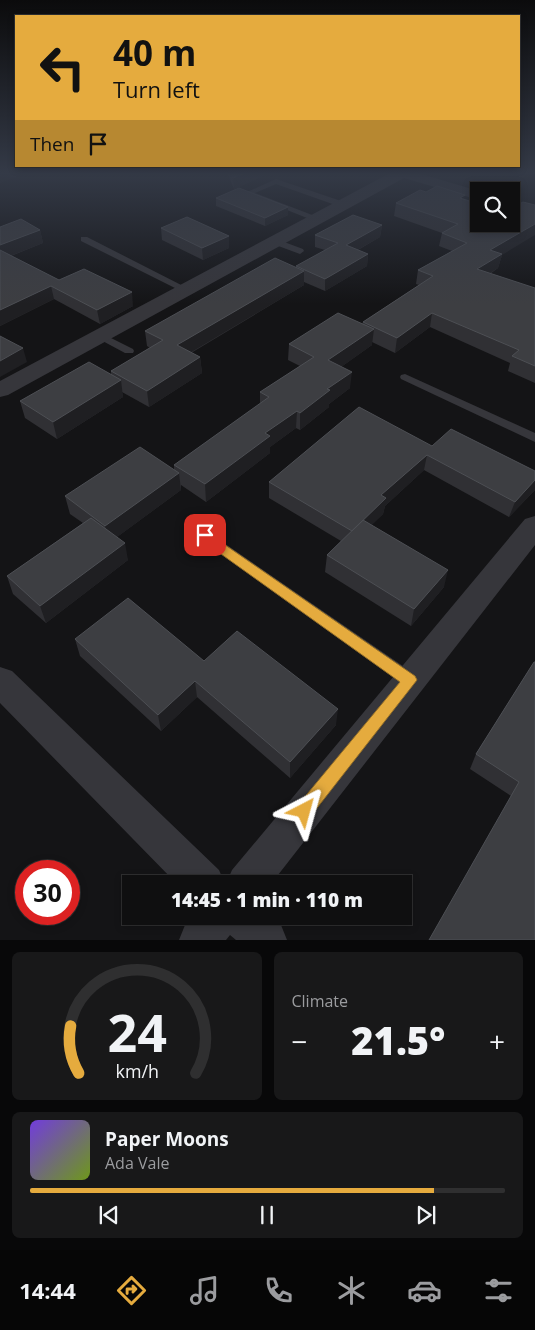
<!DOCTYPE html>
<meta charset="utf-8">
<style>
body{margin:0;font-family:"Open Sans",sans-serif;background:#181819;color:#f1f3f6;height:100vh;display:flex;flex-direction:column;font-size:19px;white-space:nowrap}
*{box-sizing:border-box;margin:0}
p{font-size:16px;color:#9b9c9f}
.icon{flex:none;width:28px;height:28px;fill:none;stroke:currentColor;stroke-width:2;stroke-linecap:round;stroke-linejoin:round}
.map{position:relative;height:940px;overflow:hidden}
.panel{display:flex;flex-direction:column;gap:12px;padding:12px;background:#080809;flex:1}
.panel>*{flex:none}
.top-card{position:absolute;left:15px;top:15px;width:505px;height:152px;border-radius:0px;box-shadow:0 2px 8px #0003,0 0 0 1px #2f2f30;background:#e5ab3e;color:#111;overflow:hidden}
.fabs{position:absolute;left:470px;top:182px;display:grid;gap:10px}
.fabs a{display:grid;place-items:center;width:50px;height:50px;border-radius:0px;background:#0f0f10;box-shadow:0 2px 8px #0003,0 0 0 1px #2f2f30;font-size:25px}
.speed{position:absolute;left:15px;top:860px;display:flex;gap:10px;font-size:25px;font-weight:700;text-align:center}
.speed>*{display:grid;place-content:center;width:65px;height:65px;border-radius:50%;background:#0f0f10;box-shadow:0 2px 8px #0003,0 0 0 1px #2f2f30;line-height:1}
.speed .limit{border:8px solid #d22;background:#fff;color:#111}
.pin{position:absolute;display:grid;place-items:center;width:42px;height:42px;color:#fff;margin:-21px;border-radius:10px;box-shadow:0 2px 8px #0006}
.me{position:absolute;width:55px;margin:-28px;rotate:39deg;stroke-linejoin:round;filter:drop-shadow(0 0 4px #0008)}
.turn{display:flex;align-items:center;gap:18px;height:105px;padding:0 15px;font-size:22px}
.turn .icon{width:65px;height:65px;stroke-width:2.5}
.turn b{display:block;font-size:35px;line-height:42px}
.then{display:flex;align-items:center;height:48px;padding:0 15px;background:#0003;gap:10px;font-size:19px}
.big{font-size:38px;font-weight:800;line-height:1.1}
.panel .widget{flex:1;display:flex;flex-direction:column;justify-content:center;gap:8px;min-width:0;padding:0 18px;border-radius:8px;background:#181819}
.panel .dial{align-items:center;gap:0}
.dial svg{height:130px;overflow:visible;fill:none;stroke:#2f2f30;stroke-width:7;stroke-linecap:round;text-anchor:middle}
.dial text{fill:#f1f3f6;stroke:none}
.song{display:flex;align-items:center;gap:15px}
.cover{width:60px;height:60px;border-radius:8px;background:linear-gradient(135deg,hsl(260 70% 55%),hsl(80 70% 35%))}
.played{height:5px;border-radius:2px;background:linear-gradient(90deg,#e5ab3e 85%,#2f2f30 85%)}
.keys{display:flex;justify-content:space-around;direction:ltr}
.heat{display:flex;justify-content:space-between;align-items:center;font-size:28px;direction:ltr}
.panel .tiles{flex:1;display:grid;gap:12px;grid-template-columns:1fr 1fr}
.widget:last-child{grid-column:span 2}
.trip{position:absolute;left:122px;top:875px;width:290px;height:50px;border-radius:0px;background:#0f0f10;box-shadow:0 2px 8px #0003,0 0 0 1px #2f2f30;font-weight:800;line-height:50px;text-align:center}
.tab-bar{display:flex;height:80px;justify-content:space-around;align-items:center;background:#060606;color:#9b9c9f}
.tab-bar .icon{width:35px;height:35px}
.tab-bar .selected{color:#e5ab3e}
.tab-bar b{font-size:22px;color:#f1f3f6}
.map>svg:first-child{display:block}
</style>
<div class="map">
<svg width="535" height="940" viewBox="0 0 535 940">
<rect width="100%" height="100%" fill="#141416"/>
<g fill="none" stroke-linecap="round" stroke-linejoin="round">
<path fill="#36363b" fill-rule="evenodd" d="M276,179L347,203L348,205L341,207L276,184L255,193L320,218V222H317L245,193Z
M81,237H87L191,290L189,292H183L81,241Z
M276,239L303,249L304,251L300,254L273,244L272,242Z
M101,333L133,349L134,351L133,353H125L97,338V334Z
M405,374L535,433V442L401,379L400,377L401,375Z
M205,530L416,675L418,680L416,685L410,687L404,685L200,539L198,535L200,531Z"/>
<path fill="#36363b" fill-rule="evenodd" d="M414,172L479,191V200L404,178L8,395L0,397V381L392,172Z
M511,201L535,208V218L511,211Z
M535,516V545L271,884H226L232,870L525,519Z
M0,667L12,671L219,870L225,884H177L0,703Z
M192,916H271L281,925L287,940H236L230,935L226,940H179L185,925Z"/>
</g>
<path fill="#303034" d="M227,172H272L234,189Z
M426,192L464,199L502,255L498,268L490,274L535,288V383L508,371L510,363L430,327L395,353L372,342V345L341,367L350,388L329,404V407L300,430L296,428L270,447V453L206,502L181,485V490L117,537L128,560L46,623L13,594L7,576L83,523L70,514L65,496L174,470V465L260,404V392L300,366L288,360L289,344L362,324L363,322L419,285L416,284L418,270L452,251L439,246L442,233L394,216L396,203Z
M216,198L288,207V215L265,226L216,206Z
M382,225L380,237L358,250L368,254L367,266L325,291L304,282V285L191,353L200,357L202,373L149,407L122,392L123,397L57,439L25,418L20,401L111,375V371L150,348L147,346L145,331L296,267L325,250L315,247V235Z
M0,227L40,230L43,243L11,256L59,280L133,306L100,324L54,299L0,326Z
M161,228L229,248L203,260L162,240Z
M432,446L535,471V490L509,517L424,470L385,506L383,514L371,525L444,587L411,626L325,572L327,555L341,541L269,498V482Z
M75,639L204,661L336,725L290,778L197,697L161,731L80,656Z
M534,662L535,940L511,796L470,769L476,754Z"/>
<path fill="#1f1f22" d="M0,172H30L0,183Z
M247,172H272L234,189L233,178Z
M288,207V215L265,226V218Z
M535,224V235L502,255L498,268L474,283L477,269L490,250Z
M382,225L380,237L345,257L346,245Z
M40,230L43,243L0,260V245Z
M229,236V248L203,260L202,248Z
M368,254L367,266L325,291V279Z
M304,271V285L178,360L177,345Z
M51,286L54,299L0,326V310Z
M132,292L133,306L100,324L97,310Z
M432,313L430,327L395,353L397,338Z
M374,329L372,345L327,377L328,360Z
M23,348L27,362L0,377V361Z
M200,357L202,373L149,407L147,391Z
M352,372L350,388L329,404V407L300,430V413L327,389Z
M121,380L123,397L57,439L53,422Z
M297,411L296,428L270,447V453L206,502L205,484L265,433Z
M427,455L424,470L385,506L383,514L350,547L352,531L381,495Z
M179,473L181,490L109,543L105,526Z
M535,480V490L509,517L515,502Z
M125,543L128,560L46,623L40,606Z
M448,570L444,587L411,626L414,609Z
M195,681L197,697L161,731L158,715Z
M338,709L336,725L290,778V762Z"/>
<path fill="#3d3e42" stroke="#4d4f54" d="M231,172H247L233,178Z
M437,186L465,195L460,198L479,204V224H511V209L523,202L535,205V224L490,250L502,254L477,269L535,288V366L512,356L519,350L432,313L397,338L363,322L433,276L418,270L467,243L442,233L458,224L396,203L420,190L426,192Z
M239,188L288,207L265,218L216,198Z
M353,215L382,225L346,245L368,254L325,279L296,266L338,243L315,235Z
M187,217L229,236L202,248L161,228Z
M21,219L40,230L0,245V227Z
M0,250L59,280L84,269L132,292L97,310L51,286L0,310Z
M275,258L304,271L177,345L200,357L147,391L111,371L163,340L145,331Z
M338,313L374,329L328,360L352,372L327,389L330,390L300,413L297,411L265,433L270,436L205,484L174,465L269,397L260,392L314,357L289,344Z
M0,336L23,348L0,361Z
M89,362L121,380L53,422L20,401Z
M359,407L432,446L451,429L535,471V480L515,502L427,455L381,495L386,498L352,531L269,482Z
M140,447L179,473L105,526L65,496Z
M91,518L125,543L40,606L7,576Z
M363,520L448,570L414,609L327,555Z
M128,598L204,661L237,631L338,709L290,762L195,681L158,715L75,639Z
M534,662H535V940H429L519,782L476,754Z"/>
<linearGradient id="sky" x2="0" y2="1"><stop stop-color="#0b0b0c"/><stop offset="0.57" stop-color="#343a47"/><stop offset="1" stop-color="#343a47" stop-opacity="0"/></linearGradient>
<rect width="535" height="304" fill="url(#sky)"/>
<path fill="#e5ab3e" stroke="#956f28" d="M205,531L415,676L417,680L310,817L304,820L298,817L296,811L298,805L400,682L200,539L198,535Z"/>
</svg>
<div class="fabs">
<a><svg class="icon" aria-label="search" viewBox="0 0 24 24"><circle cx="10" cy="10" r="6"/><path d="M15 15l6 6"/></svg></a>
</div>
<div class="speed"><div class="limit">30</div></div>
<div class="pin" style="left:205px;top:535px;background:#d93025"><svg class="icon" aria-label="arrive" viewBox="0 0 24 24"><path d="M6 21V4h12l-3 4 3 4H6"/></svg></div>
<svg class="me" style="left:304px;top:811px" viewBox="-20 -20 40 40"><path d="M0-17L14 15 0 8-14 15z" fill="#e5ab3e" stroke="#fff" stroke-width="4"/></svg>
<div class="trip">14:45 · 1 min · 110 m</div>
<div class="top-card">
<div class="turn"><svg class="icon" aria-label="left" viewBox="0 0 24 24"><path d="M17 20v-9H6M10 6l-5 5 5 5"/></svg><div><b>40 m</b>Turn left</div></div>
<div class="then">Then<svg class="icon" aria-label="arrive" viewBox="0 0 24 24"><path d="M6 21V4h12l-3 4 3 4H6"/></svg></div>
</div>
</div>
<section class="panel">
<div class="tiles">
<div class="widget dial"><svg viewBox="0 0 100 80">
<path d="M14 69A42 42 0 1 1 86 69"/>
<path d="M14 69A42 42 0 0 1 9 40" stroke="#e5ab3e"/>
<text x="50" y="56" font-size="32" font-weight="700">24</text>
<text x="50" y="72" font-size="11">km/h</text>
</svg></div>
<div class="widget"><p>Climate</p>
<div class="heat"><a>−</a><b class="big">21.5°</b><a>+</a></div>
</div>
<div class="widget">
<div class="song"><i class="cover"></i><div><b>Paper Moons</b><p>Ada Vale</p></div></div>
<div class="played"></div>
<div class="keys"><svg class="icon" aria-label="previous" viewBox="0 0 24 24"><path d="M18 5L8 12l10 7zM5 5v14"/></svg><svg class="icon" aria-label="pause" viewBox="0 0 24 24"><path d="M8 5v14M16 5v14"/></svg><svg class="icon" aria-label="next" viewBox="0 0 24 24"><path d="M6 5l10 7-10 7zM19 5v14"/></svg></div>
</div>
</div>
</section>
<nav class="tab-bar">
<b>14:44</b>
<svg class="icon selected" aria-label="directions" viewBox="0 0 24 24"><path d="M12 3l9 9-9 9-9-9zM9 14v-3h6M13 9l2 2-2 2"/></svg>
<svg class="icon" aria-label="music" viewBox="0 0 24 24"><path d="M9 18V5l10-2v13"/><circle cx="6" cy="18" r="3"/><circle cx="16" cy="16" r="3"/></svg>
<svg class="icon" aria-label="phone" viewBox="0 0 24 24"><path d="M5 4h4l2 5-3 2q2 4 5 5l2-3 5 2v4C11 20 4 13 5 4z"/></svg>
<svg class="icon" aria-label="climate" viewBox="0 0 24 24"><path d="M12 3v18M4 7l16 10M4 17L20 7"/></svg>
<svg class="icon" aria-label="car" viewBox="0 0 24 24"><path d="M5 17H2v-5l4-1 3-4h7l3 4 3 1v5h-3M9 17h6M6 11h13"/><circle cx="7" cy="17" r="2"/><circle cx="17" cy="17" r="2"/></svg>
<svg class="icon" aria-label="filters" viewBox="0 0 24 24"><path d="M4 7h16M4 17h16"/><circle cx="9" cy="7" r="2"/><circle cx="15" cy="17" r="2"/></svg>
</nav>
